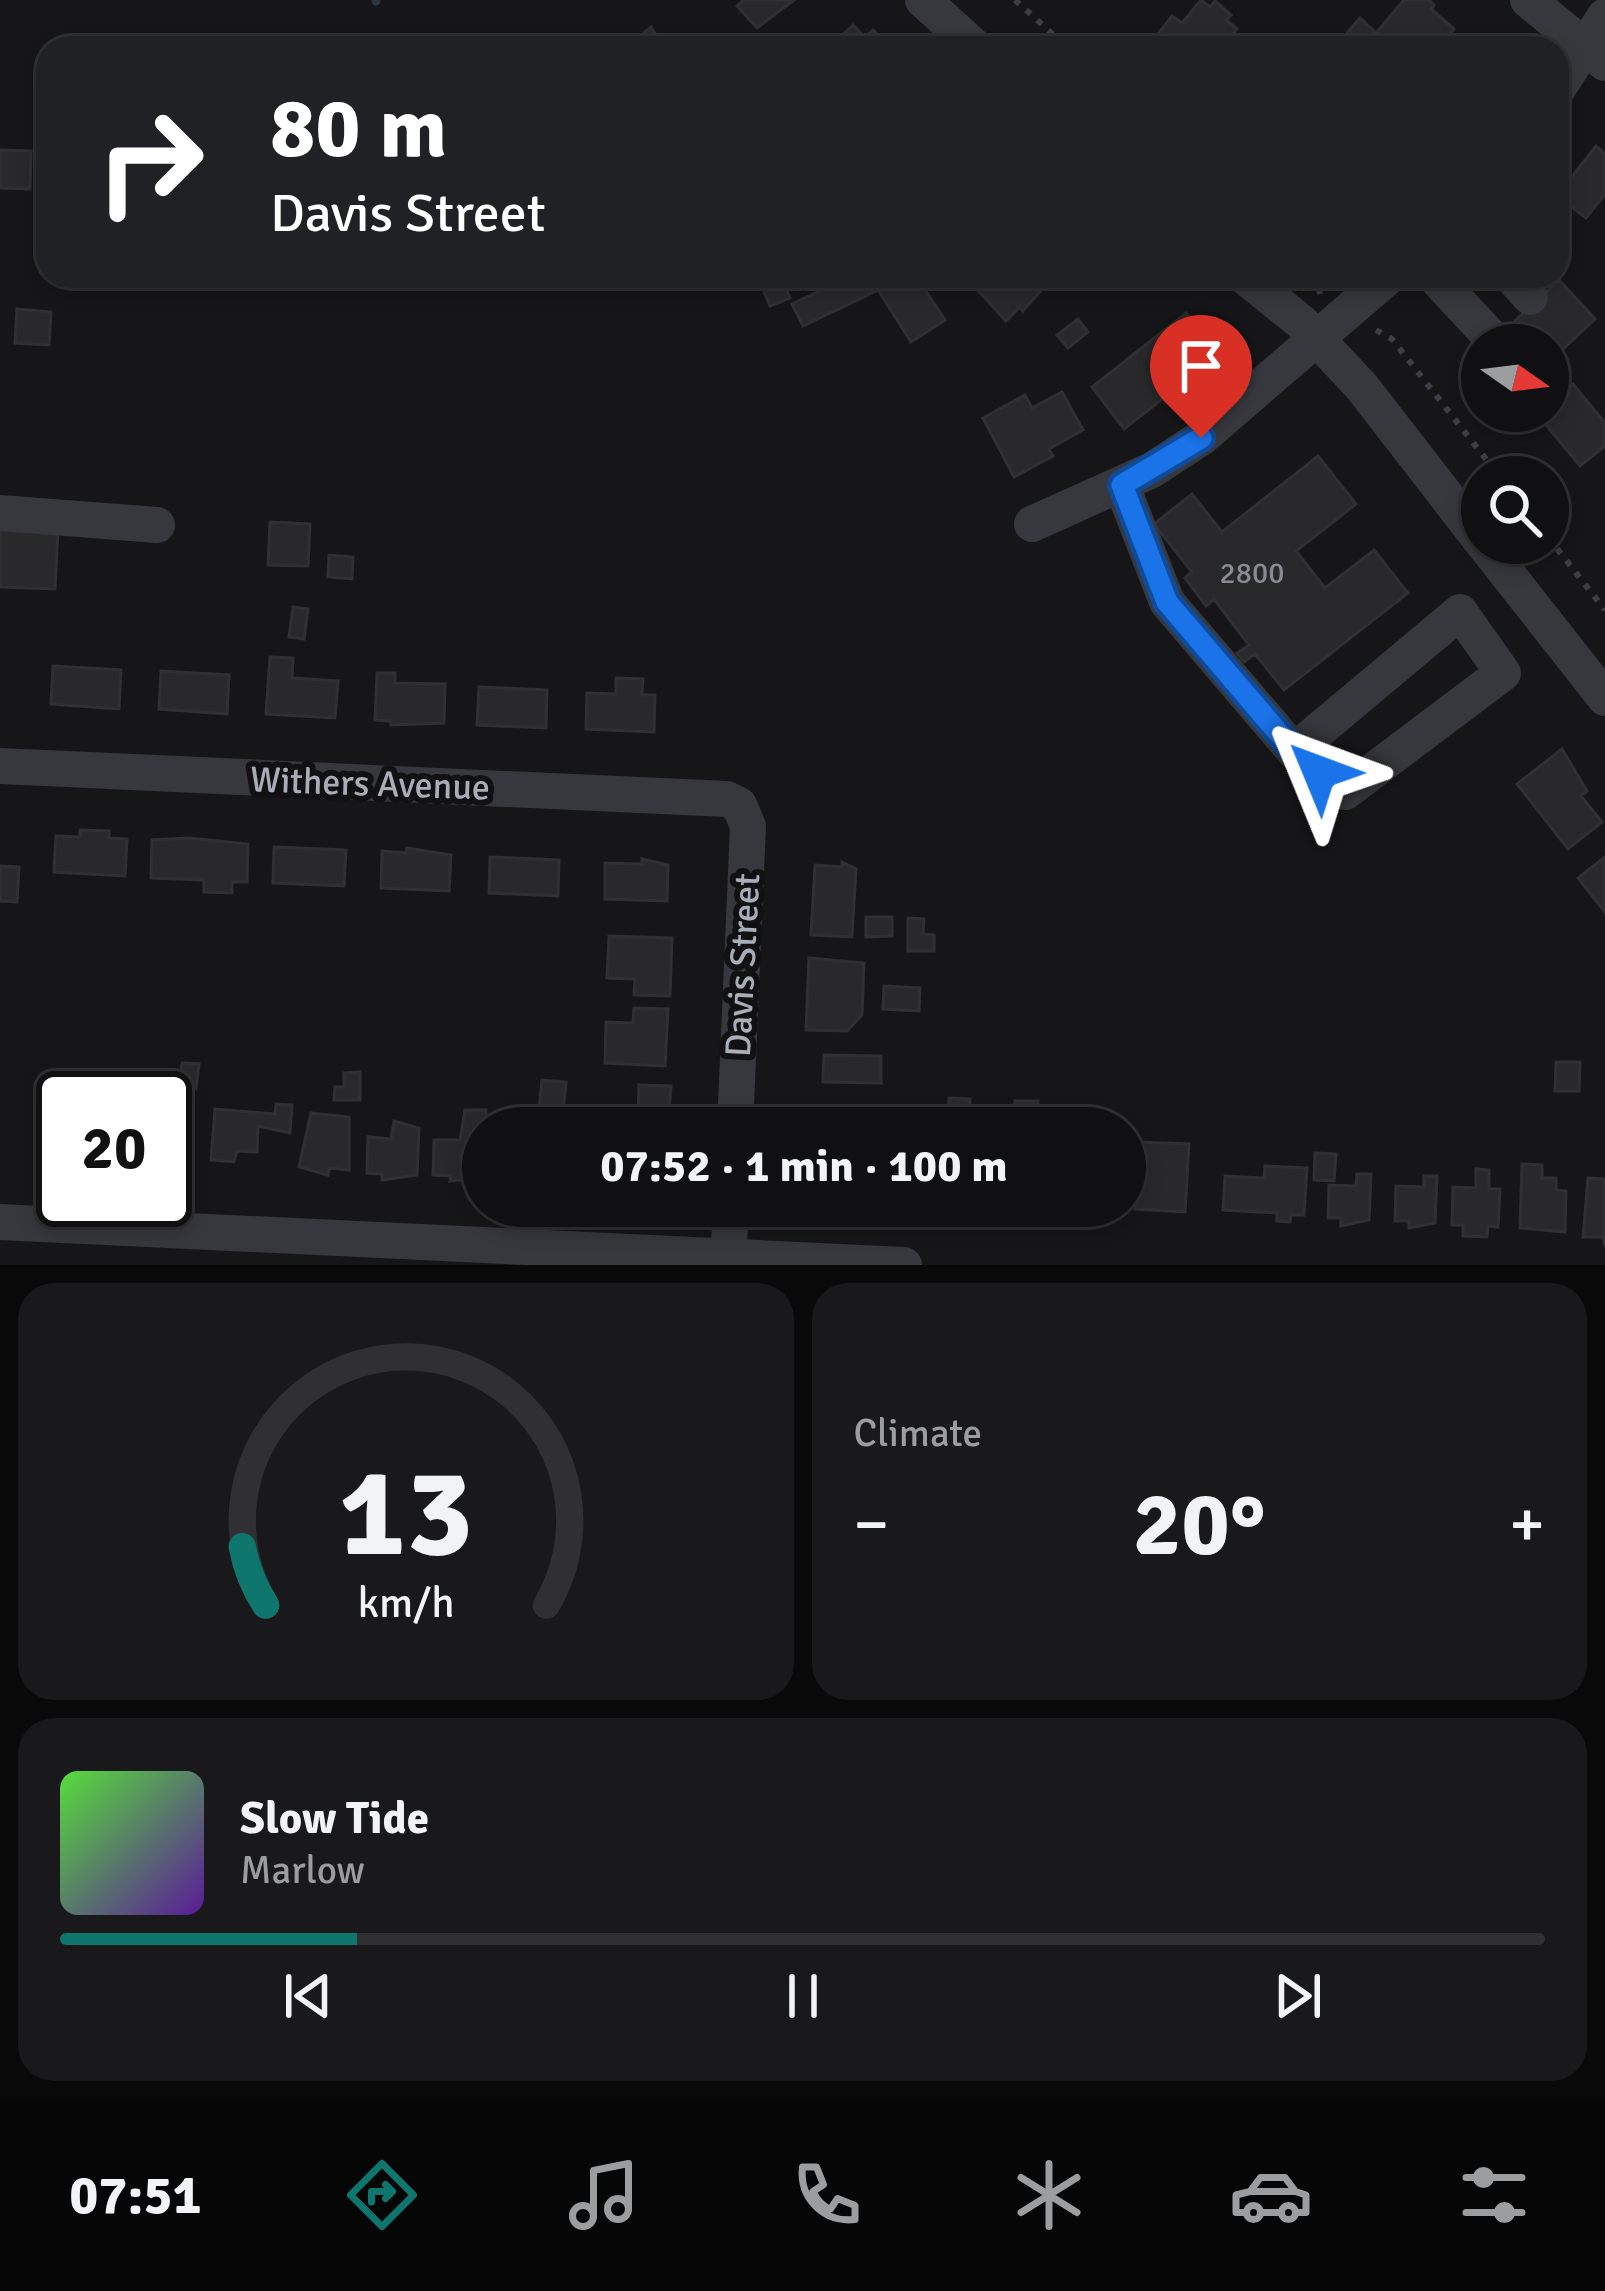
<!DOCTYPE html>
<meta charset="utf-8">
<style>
body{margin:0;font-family:Signika,sans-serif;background:#19191b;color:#f1f3f6;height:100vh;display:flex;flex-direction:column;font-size:45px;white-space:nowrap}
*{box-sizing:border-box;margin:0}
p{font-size:39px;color:#9c9d9f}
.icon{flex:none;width:66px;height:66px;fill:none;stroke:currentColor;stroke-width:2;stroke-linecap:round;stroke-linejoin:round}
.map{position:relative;height:1265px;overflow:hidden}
.sheet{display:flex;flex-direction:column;gap:18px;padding:18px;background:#09090a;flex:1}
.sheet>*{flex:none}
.guide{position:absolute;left:36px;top:36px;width:1533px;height:252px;border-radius:36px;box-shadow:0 6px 18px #0003,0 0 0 3px #303032;background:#202124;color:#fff;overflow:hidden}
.needle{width:78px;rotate:104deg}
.buttons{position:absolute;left:1461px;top:324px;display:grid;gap:24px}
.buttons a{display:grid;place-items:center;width:108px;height:108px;border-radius:50%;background:#101012;box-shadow:0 6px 18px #0003,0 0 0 3px #303032;font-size:60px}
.speed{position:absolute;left:36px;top:1071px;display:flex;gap:24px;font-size:60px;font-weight:700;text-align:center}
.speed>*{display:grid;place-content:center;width:156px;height:156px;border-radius:50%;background:#101012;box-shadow:0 6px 18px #0003,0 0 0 3px #303032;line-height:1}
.speed .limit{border:6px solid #111;border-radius:18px;background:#fff;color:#111}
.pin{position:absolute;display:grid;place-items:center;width:102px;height:102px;color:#fff;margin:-123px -51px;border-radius:50% 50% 50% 0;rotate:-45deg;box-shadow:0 0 12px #0007}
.pin .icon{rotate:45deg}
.me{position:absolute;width:132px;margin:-66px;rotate:314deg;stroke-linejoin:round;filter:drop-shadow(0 0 9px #0008)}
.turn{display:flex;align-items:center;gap:42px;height:252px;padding:0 36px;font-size:54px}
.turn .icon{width:156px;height:156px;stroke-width:2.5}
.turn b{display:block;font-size:84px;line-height:102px}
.big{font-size:90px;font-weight:800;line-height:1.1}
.sheet .tile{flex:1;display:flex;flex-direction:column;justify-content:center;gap:18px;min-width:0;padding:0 42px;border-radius:36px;background:#19191b}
.sheet .dial{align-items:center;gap:0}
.dial svg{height:312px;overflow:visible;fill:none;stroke:#303032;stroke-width:7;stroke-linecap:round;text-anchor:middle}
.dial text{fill:#f1f3f6;stroke:none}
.song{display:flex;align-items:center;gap:36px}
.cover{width:144px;height:144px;border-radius:18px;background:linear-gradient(135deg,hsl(110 70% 55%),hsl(270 70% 35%))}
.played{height:12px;border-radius:6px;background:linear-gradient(90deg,#0f766e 20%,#303032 20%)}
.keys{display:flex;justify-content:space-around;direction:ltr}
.heat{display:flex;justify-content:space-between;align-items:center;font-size:66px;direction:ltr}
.sheet .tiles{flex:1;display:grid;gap:18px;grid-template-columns:1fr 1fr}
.tile:last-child{grid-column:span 2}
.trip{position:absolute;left:462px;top:1107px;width:684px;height:120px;border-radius:60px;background:#101012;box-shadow:0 6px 18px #0003,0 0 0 3px #303032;font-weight:800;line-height:120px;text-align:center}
.dock{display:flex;height:192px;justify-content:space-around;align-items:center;background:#060607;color:#9c9d9f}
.dock .icon{width:84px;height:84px}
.dock .on{color:#0f766e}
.dock b{font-size:54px;color:#f1f3f6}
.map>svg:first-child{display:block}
</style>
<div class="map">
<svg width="1605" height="1265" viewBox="0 0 1605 1265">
<rect width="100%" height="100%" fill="#161618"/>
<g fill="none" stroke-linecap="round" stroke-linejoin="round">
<path stroke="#2c353c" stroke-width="9" d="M376,1V0"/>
</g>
<path fill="#29292c" stroke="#303034" stroke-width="3" d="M744,0H794L757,28L737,6Z
M1201,0L1210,7L1215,1L1231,15L1226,20L1237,29L1221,48H1147L1172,16L1182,23Z
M1404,0H1429L1434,5L1431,9L1454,29L1438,48H1362L1346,34L1360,18L1376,33Z
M853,25L865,37L873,30L890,48H829Z
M651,27L664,48H625Z
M1596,146L1605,154V194L1586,218L1557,196Z
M0,150L31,151L30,189L0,188Z
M781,276L790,298L770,306L760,282Z
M852,276H869L876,291L803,326L792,304Z
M900,276H916L945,320L911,342L878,290Z
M989,276H1054L1023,311L1020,307L1006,321L976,288Z
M1559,280L1595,319L1548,363V345H1489Z
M17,309L51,312L49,345L15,343Z
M1186,313L1219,355L1124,429L1092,387Z
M1078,319L1088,332L1068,348L1057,335Z
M1573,384L1605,423V446L1580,466L1537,414L1548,411V405Z
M1062,392L1083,430L1049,449L1053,456L1014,477L983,418L1025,395L1032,408Z
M1318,456L1356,504L1296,551L1325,588L1374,550L1408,593L1284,690L1255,654L1244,662L1237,653L1249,645L1214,599L1206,606L1185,578L1192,572L1154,524L1192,494L1222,532Z
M270,522L310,524L308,566L268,565Z
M0,529L58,530L55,589L0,587Z
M329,555L353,557L352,579L328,577Z
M293,607L308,609L304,639L289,637Z
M270,657L293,658L292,678L338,681L335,718L266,714Z
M53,666L121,670L119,709L51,704Z
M161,671L229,675L227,714L159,709Z
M377,673H395V683L445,684L444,723L391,725V721L375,720Z
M616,678L643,679L642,695H655L654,732L586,729L587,693L616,694Z
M479,687L547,690L546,728L477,725Z
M1562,749L1587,791L1581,796L1602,822L1568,849L1517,784Z
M80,830L109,831V838L127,839L125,876L54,872L56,836L80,837Z
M189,838L248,844L247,882H232V893L204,892V880L151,878L152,840Z
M274,847L346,850L344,886L273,883Z
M407,848L451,855L449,891L381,888L382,851L406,853Z
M490,857L559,860L558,896L489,893Z
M1605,857V912L1578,878Z
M642,859L668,865L667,901L605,899V863L642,864Z
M842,862L856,869L852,937L811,935L815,865L842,867Z
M0,866L19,867L17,902L0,901Z
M866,917H892V936L866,937Z
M908,918L924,919L923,934L934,935V951H908Z
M609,936L672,938L670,996L634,995L635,979L607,978Z
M809,958L864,963L862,1015L847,1031L806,1030Z
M884,986L920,988L919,1011L883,1009Z
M634,1008L668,1009L665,1066L605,1063L606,1022L633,1023Z
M824,1055L881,1056V1083L823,1082Z
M1556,1062H1580L1579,1091H1555Z
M182,1063L199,1064L196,1089L179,1088Z
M360,1072V1100H334L335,1087H344V1073Z
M542,1080L566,1082L563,1113L539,1111Z
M639,1085L671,1086L668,1123L638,1114Z
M949,1098L970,1099L969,1128H948Z
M1015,1101H1038L1037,1128H1014Z
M276,1104L292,1105L290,1133L258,1126L257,1152L237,1151L234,1162L211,1160L215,1109L275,1114Z
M165,1107L191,1108L188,1158L171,1157V1163H165Z
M465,1110H486L483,1178L450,1181L451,1176L433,1175L434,1140H460Z
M311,1113L349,1117V1170L329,1168L328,1175L299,1167Z
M394,1121L419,1128L417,1175L382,1180V1174L367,1173L368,1137L391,1139Z
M1139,1142L1189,1144L1185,1212L1135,1209Z
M1315,1153L1336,1154L1334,1181L1314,1180Z
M1522,1164L1542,1165V1178H1556V1190L1566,1191L1565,1232L1520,1228Z
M1265,1166L1307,1168L1304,1215H1291L1290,1222L1277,1221V1213L1223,1210L1225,1176L1264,1178Z
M1476,1169L1489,1170V1189H1500L1498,1227L1488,1226L1487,1237L1463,1236V1225H1452L1453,1187L1476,1188Z
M1357,1174H1371L1369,1220L1341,1226V1218H1328L1329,1185L1356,1186Z
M1424,1176H1437L1435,1223L1409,1228V1221H1395L1396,1186L1424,1187Z
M1588,1178L1605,1179V1246L1603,1237H1583Z"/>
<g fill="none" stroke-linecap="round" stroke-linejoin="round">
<path stroke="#3d3f44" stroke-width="6" stroke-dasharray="6 9" stroke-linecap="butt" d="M1015,0L1068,48
M1316,276L1320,294
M1376,330L1392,339L1500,477
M1548,537L1605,610"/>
<path stroke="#37383d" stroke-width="36" d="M923,0L976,48
M1528,0L1605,63
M1557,90L1605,16
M1244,276L1301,322L1362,387L1482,542
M1434,276L1488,334
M1511,276L1530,297
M1122,486L1167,602L1294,751L1460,612L1503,673L1345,792L1294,751
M0,513L157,525
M1032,524L1152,470L1201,438L1389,276
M1483,543L1605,698
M0,766L727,799L739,805L748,826L735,1128
M0,1222L904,1265
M728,1265L731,1206"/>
</g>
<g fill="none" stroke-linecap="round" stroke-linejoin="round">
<defs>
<path id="route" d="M1201,438L1122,485L1167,602L1294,751L1319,772"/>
</defs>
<use href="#route" stroke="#114b97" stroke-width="30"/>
<use href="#route" stroke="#1a73e8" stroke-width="21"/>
</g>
<g text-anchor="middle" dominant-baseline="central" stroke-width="12" stroke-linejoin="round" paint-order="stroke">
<g font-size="30" fill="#888b94">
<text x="1252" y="573">2800</text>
</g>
<g font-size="36" fill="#a8adb8" stroke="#111113">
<text transform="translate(370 784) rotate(2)">Withers Avenue</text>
<text transform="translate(743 965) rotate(-87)">Davis Street</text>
</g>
</g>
</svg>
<div class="buttons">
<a><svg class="needle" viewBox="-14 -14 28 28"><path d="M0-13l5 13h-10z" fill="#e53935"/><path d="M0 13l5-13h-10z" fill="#9c9d9f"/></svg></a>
<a><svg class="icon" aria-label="search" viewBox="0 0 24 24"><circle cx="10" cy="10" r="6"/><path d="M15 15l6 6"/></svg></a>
</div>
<div class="speed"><div class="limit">20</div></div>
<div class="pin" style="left:1201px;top:438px;background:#d93025"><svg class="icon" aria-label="arrive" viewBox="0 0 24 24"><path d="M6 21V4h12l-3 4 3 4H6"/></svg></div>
<svg class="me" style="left:1319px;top:772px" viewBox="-20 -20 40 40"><path d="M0-17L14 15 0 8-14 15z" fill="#1a73e8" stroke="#fff" stroke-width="4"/></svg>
<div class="trip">07:52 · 1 min · 100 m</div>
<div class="guide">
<div class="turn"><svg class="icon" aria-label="right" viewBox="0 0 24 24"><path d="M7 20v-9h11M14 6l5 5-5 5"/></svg><div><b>80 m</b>Davis Street</div></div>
</div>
</div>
<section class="sheet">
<div class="tiles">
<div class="tile dial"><svg viewBox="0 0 100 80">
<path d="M14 69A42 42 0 1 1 86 69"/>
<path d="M14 69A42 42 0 0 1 8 54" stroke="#0f766e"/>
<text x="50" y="56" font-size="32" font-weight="700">13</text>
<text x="50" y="72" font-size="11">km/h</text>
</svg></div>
<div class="tile"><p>Climate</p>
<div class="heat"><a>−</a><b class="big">20°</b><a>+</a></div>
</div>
<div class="tile">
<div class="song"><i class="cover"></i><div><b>Slow Tide</b><p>Marlow</p></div></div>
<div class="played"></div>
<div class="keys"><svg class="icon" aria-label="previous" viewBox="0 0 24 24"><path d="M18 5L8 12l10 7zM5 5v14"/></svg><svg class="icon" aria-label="pause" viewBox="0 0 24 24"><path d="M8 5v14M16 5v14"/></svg><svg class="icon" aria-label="next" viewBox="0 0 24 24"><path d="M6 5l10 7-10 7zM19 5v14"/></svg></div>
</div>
</div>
</section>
<nav class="dock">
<b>07:51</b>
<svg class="icon on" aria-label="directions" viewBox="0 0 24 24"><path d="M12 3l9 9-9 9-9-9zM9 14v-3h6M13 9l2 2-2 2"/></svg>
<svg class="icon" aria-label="music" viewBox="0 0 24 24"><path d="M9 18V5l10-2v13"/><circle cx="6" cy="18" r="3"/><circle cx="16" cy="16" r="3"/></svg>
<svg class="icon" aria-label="phone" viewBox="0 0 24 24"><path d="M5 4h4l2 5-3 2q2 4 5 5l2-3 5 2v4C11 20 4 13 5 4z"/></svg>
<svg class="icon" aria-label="climate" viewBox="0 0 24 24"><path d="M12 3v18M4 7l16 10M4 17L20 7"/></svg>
<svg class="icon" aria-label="car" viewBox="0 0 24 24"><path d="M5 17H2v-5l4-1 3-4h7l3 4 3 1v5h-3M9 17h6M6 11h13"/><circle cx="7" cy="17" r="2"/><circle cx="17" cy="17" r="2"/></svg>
<svg class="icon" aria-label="filters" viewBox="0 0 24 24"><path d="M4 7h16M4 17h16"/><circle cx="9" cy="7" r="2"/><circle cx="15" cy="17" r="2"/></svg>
</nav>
